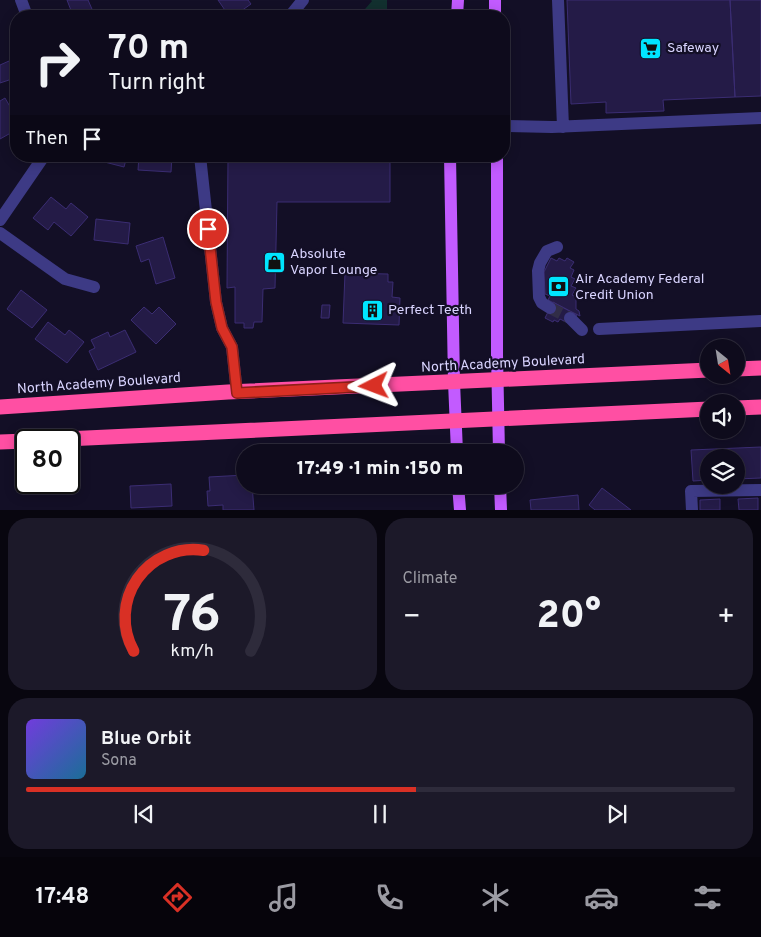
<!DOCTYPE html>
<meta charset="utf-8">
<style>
body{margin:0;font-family:Overpass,sans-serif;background:#1c1929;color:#f1f3f6;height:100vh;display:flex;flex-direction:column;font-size:19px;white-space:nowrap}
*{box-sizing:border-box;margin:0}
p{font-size:16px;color:#9b9ba3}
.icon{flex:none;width:28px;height:28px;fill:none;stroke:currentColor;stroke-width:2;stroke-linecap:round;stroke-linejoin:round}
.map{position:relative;height:510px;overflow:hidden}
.side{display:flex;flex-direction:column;gap:8px;padding:8px;background:#08060f;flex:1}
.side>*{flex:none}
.guide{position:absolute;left:10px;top:10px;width:500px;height:152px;border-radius:20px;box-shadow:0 2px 12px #0003,0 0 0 1px #2e2b3b;background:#0e0b1c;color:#f1f3f6;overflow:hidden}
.needle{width:32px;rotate:150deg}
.buttons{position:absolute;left:700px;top:339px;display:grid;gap:10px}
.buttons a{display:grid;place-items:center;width:45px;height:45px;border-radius:50%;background:#0e0b1c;box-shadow:0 2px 12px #0003,0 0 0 1px #2e2b3b;font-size:25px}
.speed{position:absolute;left:15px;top:429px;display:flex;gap:10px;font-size:25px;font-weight:700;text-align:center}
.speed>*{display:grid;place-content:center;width:65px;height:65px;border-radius:50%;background:#0e0b1c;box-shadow:0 2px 12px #0003,0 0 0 1px #2e2b3b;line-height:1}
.speed .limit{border:2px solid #111;border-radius:8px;background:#fff;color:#111}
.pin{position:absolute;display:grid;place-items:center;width:42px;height:42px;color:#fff;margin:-21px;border:2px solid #fff;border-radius:50%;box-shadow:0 1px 5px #0007}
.me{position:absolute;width:55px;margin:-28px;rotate:267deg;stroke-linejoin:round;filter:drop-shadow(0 0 4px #0008)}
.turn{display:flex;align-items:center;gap:18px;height:105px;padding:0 15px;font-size:22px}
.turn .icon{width:65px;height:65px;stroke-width:2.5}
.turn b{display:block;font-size:35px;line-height:42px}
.then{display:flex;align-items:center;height:48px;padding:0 15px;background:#0003;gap:10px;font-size:19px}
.big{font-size:38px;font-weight:800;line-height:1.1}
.side .card{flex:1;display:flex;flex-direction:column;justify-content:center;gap:8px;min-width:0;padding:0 18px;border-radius:20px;background:#1c1929}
.side .dial{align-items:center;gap:0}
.dial svg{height:130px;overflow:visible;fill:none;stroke:#2e2b3b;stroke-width:7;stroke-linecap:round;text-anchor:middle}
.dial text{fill:#f1f3f6;stroke:none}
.song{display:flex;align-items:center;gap:15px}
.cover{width:60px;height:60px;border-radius:8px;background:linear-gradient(135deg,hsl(260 70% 55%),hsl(200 70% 35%))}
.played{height:5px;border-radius:2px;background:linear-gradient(90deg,#d93025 55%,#2e2b3b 55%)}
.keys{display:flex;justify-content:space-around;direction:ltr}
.heat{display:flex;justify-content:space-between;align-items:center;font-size:28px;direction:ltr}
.side .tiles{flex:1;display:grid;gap:8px;grid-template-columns:1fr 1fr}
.card:last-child{grid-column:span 2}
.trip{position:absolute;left:236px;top:444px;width:288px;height:50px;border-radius:25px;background:#0e0b1c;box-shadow:0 2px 12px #0003,0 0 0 1px #2e2b3b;font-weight:800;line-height:50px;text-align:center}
.menu{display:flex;height:80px;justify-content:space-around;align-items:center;background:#06040b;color:#9b9ba3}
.menu .icon{width:35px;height:35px}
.menu .on{color:#d93025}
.menu b{font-size:22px;color:#f1f3f6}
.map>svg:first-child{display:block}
</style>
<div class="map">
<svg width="761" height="510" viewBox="0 0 761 510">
<rect width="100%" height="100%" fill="#130f26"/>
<path fill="#12302f" d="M371,0H387V16H359L372,1Z"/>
<path fill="#241b47" stroke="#3b2d73" d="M67,0H88L95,16H68L67,15L72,13Z
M218,0H248L251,4L234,16H229Z
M567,0H730L735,97L663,100L664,111L606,113V102L571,104Z
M730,0H761V96L735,97Z
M9,61L15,78L0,83V65Z
M5,98L16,117V130L0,139V101Z
M89,156H127L124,167L89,158Z
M139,156H172L171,172L138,170Z
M228,156H390V202H277L275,288L263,289L262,322H254L253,328H244V323H235V287L227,288Z
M51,197L66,209L71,203L88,217L71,236L54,222L48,230L33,218Z
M96,219L130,223L128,244L94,240Z
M163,237L175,278L156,284L149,259L141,262L136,246Z
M551,258L557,261L559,258L565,261L567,258L574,262L570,268L574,270L571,277L575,279L571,286L576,288L572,295L576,297V309L579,311L580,316L548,300L550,296L545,294L544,272Z
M345,273L388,274V282H393L392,297L400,298L399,325L343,323Z
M21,290L47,310L32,328L7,309Z
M553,302L577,315L575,318H565L564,321L560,319L558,322L554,320L553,322L545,318Z
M322,305H330L329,318H321Z
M144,307L152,314L159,307L176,324L156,344L131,320Z
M48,322L65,335L69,330L84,342L67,363L35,339Z
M125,330L136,352L98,370L89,351L95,348L91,340L108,332L110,337Z
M761,447V478L736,479V458H709V480L693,481L691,450Z
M245,475V485H252L254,510H223V505L208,506L207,491H210L209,477Z
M171,484L172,506L131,508L130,486Z
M602,488L631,510H595L589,505Z
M578,495L579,510H531L530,500Z
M758,498V510H739L738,499Z
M720,499V510H700V500Z"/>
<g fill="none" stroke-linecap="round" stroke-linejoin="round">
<path stroke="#312d47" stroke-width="12" stroke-dasharray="12 6" stroke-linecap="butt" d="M550,308L570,318"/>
<path stroke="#3d3a85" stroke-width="12" d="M21,0L27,16
M558,0L563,127
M290,16L303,0
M504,126L552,127L761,118
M200,156L216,302L222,328L232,347L237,393
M0,220L44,156
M0,233L65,279L94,287
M550,308L542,303L539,297L538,271L540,263L547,251L557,247
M570,318L582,330
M599,329L761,321
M692,510L691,491L761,490"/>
<path stroke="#c25bff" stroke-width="12" d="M457,16L458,0
M495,16V0
M450,156L454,382L457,452
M497,156V355L499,452
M458,485L460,510
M500,485L501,510"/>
<path stroke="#ff4fa3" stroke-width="15" d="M736,369L761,368
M0,407L228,392L709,370
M736,408L761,407
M44,440L709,409
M0,442L26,441"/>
</g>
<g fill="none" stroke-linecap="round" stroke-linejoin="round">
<defs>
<path id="route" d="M208,229L216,302L222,328L232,347L237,393L374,386"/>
</defs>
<use href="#route" stroke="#8d1f18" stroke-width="12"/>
<use href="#route" stroke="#d93025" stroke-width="9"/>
</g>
<defs>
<symbol id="supermarket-square" viewBox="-11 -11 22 22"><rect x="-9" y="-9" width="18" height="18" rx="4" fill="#00e5ff" stroke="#130f26"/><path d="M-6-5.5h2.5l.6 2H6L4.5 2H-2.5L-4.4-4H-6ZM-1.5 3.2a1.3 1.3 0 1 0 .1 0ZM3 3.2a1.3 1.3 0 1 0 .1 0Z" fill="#111"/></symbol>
<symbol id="shop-square" viewBox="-11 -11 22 22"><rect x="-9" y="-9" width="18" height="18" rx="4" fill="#00e5ff" stroke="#130f26"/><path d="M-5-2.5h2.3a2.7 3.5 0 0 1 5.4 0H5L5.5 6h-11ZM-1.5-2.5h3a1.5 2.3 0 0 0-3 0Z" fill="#111"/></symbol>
<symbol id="bank-square" viewBox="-11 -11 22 22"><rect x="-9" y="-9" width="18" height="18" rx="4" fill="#00e5ff" stroke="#130f26"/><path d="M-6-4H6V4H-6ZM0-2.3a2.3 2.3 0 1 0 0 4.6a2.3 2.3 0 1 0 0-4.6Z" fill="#111"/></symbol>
<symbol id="building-square" viewBox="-11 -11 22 22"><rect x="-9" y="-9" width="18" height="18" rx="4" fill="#00e5ff" stroke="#130f26"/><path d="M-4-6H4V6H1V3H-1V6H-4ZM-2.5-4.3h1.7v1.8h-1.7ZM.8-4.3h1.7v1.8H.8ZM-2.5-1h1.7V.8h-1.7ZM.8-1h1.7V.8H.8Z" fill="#111"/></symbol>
</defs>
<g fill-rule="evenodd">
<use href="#supermarket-square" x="638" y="36" width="25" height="25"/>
<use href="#shop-square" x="262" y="250" width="25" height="25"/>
<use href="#bank-square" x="546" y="274" width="25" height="25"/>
<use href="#building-square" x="360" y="298" width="25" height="25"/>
</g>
<g text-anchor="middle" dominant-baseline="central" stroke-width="4.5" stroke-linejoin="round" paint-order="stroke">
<g font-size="14" fill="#d9d4ff" stroke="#130f26" text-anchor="start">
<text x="667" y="48">Safeway</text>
<text x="290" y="254">Absolute<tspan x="290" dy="16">Vapor Lounge</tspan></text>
<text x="575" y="279">Air Academy Federal<tspan x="575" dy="16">Credit Union</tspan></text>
<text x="388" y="310">Perfect Teeth</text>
</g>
<g font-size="14" fill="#d9d4ff" stroke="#130f26">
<text transform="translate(503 364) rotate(-3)">North Academy Boulevard</text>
<text transform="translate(99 384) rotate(-4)">North Academy Boulevard</text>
</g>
</g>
</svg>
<div class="buttons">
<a><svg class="needle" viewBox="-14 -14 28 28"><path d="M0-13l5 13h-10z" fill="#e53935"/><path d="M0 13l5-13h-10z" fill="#9b9ba3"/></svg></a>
<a><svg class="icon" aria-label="sound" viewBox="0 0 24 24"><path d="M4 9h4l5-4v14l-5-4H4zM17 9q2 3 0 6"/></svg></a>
<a><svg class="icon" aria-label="layers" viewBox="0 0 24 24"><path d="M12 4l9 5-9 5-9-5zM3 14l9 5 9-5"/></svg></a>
</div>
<div class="speed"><div class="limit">80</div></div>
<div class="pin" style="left:208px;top:229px;background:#d93025"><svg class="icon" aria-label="arrive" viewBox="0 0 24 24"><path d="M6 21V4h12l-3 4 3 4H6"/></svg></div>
<svg class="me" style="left:374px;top:386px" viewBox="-20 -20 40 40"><path d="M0-17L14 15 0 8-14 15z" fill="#d93025" stroke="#fff" stroke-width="4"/></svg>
<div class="trip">17:49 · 1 min · 150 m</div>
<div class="guide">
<div class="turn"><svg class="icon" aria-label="right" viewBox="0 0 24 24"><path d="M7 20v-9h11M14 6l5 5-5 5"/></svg><div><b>70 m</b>Turn right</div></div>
<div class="then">Then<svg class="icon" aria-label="arrive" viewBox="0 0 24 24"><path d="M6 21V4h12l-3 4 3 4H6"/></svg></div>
</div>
</div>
<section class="side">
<div class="tiles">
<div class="card dial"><svg viewBox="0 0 100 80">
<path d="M14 69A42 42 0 1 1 86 69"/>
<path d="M14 69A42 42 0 0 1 57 7" stroke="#d93025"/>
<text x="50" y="56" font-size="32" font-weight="700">76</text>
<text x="50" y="72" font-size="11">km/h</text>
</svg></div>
<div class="card"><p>Climate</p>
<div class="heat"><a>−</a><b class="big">20°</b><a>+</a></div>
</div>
<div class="card">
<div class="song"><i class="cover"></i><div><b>Blue Orbit</b><p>Sona</p></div></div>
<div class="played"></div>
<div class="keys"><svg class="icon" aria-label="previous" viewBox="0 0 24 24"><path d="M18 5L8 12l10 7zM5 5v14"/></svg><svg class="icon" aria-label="pause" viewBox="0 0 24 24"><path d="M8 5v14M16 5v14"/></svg><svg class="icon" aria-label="next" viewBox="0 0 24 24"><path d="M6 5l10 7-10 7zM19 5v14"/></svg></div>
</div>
</div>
</section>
<nav class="menu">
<b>17:48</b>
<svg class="icon on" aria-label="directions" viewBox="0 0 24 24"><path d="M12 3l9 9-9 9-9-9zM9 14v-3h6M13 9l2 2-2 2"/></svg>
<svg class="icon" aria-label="music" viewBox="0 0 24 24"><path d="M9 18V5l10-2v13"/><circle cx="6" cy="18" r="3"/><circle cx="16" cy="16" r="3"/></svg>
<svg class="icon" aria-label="phone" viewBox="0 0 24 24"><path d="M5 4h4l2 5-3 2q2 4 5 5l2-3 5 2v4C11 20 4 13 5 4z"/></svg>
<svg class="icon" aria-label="climate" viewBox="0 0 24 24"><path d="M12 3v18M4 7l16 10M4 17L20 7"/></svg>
<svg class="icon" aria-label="car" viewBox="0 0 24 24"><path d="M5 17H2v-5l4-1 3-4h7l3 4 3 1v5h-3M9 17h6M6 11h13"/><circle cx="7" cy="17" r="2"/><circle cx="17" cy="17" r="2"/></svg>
<svg class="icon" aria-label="filters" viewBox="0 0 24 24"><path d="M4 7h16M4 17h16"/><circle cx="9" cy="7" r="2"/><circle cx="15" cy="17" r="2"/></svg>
</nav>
